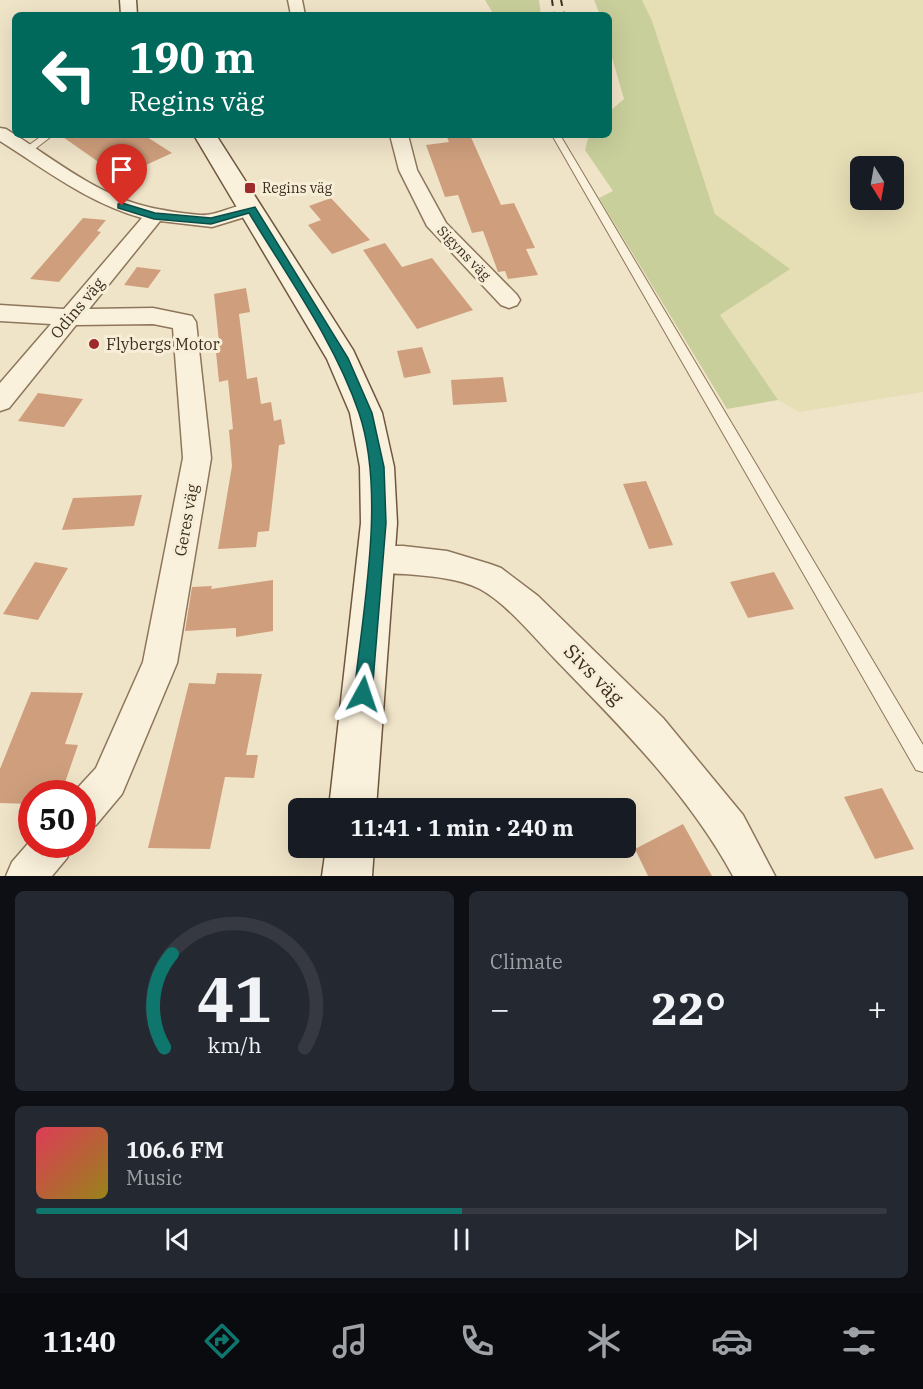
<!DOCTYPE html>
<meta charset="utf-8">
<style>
body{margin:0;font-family:"IBM Plex Serif",serif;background:#242831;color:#f1f3f6;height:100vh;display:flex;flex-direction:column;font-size:22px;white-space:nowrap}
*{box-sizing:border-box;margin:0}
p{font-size:20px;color:#9ea1a6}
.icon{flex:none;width:33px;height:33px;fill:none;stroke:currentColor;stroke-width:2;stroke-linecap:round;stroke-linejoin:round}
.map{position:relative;height:876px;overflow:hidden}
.panel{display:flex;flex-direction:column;gap:15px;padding:15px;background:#0d0f14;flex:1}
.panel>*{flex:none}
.banner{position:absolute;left:12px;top:12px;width:600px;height:126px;border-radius:9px;box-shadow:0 6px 24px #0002;background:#00695c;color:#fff;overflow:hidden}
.needle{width:39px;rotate:169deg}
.controls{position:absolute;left:850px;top:156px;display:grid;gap:12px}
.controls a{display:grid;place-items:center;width:54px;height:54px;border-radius:9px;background:#171b24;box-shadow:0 6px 24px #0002;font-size:30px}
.speed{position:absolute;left:18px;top:780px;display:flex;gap:12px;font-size:30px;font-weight:700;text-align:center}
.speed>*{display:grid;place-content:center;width:78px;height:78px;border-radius:50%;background:#171b24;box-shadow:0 6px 24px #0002;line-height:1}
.speed .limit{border:9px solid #d22;background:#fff;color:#111}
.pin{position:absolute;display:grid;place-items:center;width:51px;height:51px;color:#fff;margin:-62px -26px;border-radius:50% 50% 50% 0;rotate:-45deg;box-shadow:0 0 6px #0007}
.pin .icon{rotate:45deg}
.me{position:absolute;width:66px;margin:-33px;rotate:5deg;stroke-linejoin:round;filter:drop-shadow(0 0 4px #0008)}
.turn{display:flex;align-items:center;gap:21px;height:126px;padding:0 18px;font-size:27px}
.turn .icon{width:78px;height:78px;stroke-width:2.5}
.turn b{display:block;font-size:42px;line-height:51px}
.big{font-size:45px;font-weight:700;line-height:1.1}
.panel .tile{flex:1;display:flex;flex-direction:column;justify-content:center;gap:9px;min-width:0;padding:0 21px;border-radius:9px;background:#242831}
.panel .dial{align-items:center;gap:0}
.dial svg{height:156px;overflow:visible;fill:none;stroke:#363941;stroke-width:7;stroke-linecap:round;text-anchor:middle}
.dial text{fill:#f1f3f6;stroke:none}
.song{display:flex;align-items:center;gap:18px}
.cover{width:72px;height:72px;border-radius:9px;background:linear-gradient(135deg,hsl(350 70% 55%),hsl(50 70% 35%))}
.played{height:6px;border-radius:3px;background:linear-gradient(90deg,#0f766e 50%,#363941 50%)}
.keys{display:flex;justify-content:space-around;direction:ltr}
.heat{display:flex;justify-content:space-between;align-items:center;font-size:33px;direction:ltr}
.panel .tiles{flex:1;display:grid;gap:15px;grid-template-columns:1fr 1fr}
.tile:last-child{grid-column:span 2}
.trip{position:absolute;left:288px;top:798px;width:348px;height:60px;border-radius:9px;background:#171b24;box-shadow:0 6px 24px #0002;font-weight:700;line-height:60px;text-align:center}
.menu{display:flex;height:96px;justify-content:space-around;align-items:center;background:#090b0e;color:#9ea1a6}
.menu .icon{width:42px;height:42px}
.menu .current{color:#0f766e}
.menu b{font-size:27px;color:#f1f3f6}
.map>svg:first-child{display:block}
</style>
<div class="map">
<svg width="923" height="876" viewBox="0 0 923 876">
<rect width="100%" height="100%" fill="#f0e4c8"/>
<path fill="#e6deb5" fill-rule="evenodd" d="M642,0H923V392L799,412L778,400L720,315L789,269L715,214L652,22ZM861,166H894V200H861Z"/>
<path fill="#c9cf9b" d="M485,0H539L541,15H494Z
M594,0H642L652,21L715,214L790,269L720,315L778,400L727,409L599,198L613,191L585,150L589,135H609V112L624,99L609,47V15H600Z"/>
<path fill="#cf9f7d" d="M60,135H144L172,153L120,177Z
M446,135H470L501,205L514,203L535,248L526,249L538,275L508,279L505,271L498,272L483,231L472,233L458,195L445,197L426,145L449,142Z
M331,198L370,240L332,254L308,225L321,220L309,206Z
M83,218L106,220L97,231L101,232L59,282L30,279Z
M385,243L402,267L432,258L473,310L417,329L363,250Z
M137,267L161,270L148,288L124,285Z
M246,288L250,312L239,314L247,379L257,377L261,404L271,402L274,421L281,419L285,444L279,445L269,531L258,532L256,547L218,549L232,466L229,430L233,429L228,380L219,382L216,352L220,351L214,294Z
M422,347L431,373L404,378L397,351Z
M503,377L507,402L453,405L451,380Z
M38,393L83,399L64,427L18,421Z
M646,481L673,545L649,549L623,484Z
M142,495L134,526L62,530L73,498Z
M35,562L68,568L38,620L3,614Z
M774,572L794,609L748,618L730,582Z
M273,580V631L236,637V628L185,631L192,587L212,586L211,589Z
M217,673L262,674L246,755H258L254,778L225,777L210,849L148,848L189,683L215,684Z
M31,692L83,693L65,744L78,745L61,794H32V804L0,803V769Z
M882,788L914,849L875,859L844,797Z
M683,824L712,876H648L635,849Z"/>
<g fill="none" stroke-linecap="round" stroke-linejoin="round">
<defs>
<path id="service" d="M43,135H53L31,152H25V148Z
M552,135H560L923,745V772L916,770Z"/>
<path id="minor" d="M288,0H302L305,15H291Z
M0,128L6,129C48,155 89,189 137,204C157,210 179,213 200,215C220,217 239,200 258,205L261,209L258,213L212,227L160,221L89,309L153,308L192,316L196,322L211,458L177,663L122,794L96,825L82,830V794H72L96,768L143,662L183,458L173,328L153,324L76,325L9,408L0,411V383L51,324L0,321V305L64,309L142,218C88,203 46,170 0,141Z
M390,135H408L417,170L446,223L517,295L520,300L517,305L509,308L501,305L427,226L399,170Z
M375,546H403L447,551L490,564L501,568L538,596L663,718L743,815L775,876H733C688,793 619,725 554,658C534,637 506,603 480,589C459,578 429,576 405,574C390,573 378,575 364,570L360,560L364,550Z
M32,839V844H73L67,858L52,876H6L12,862Z"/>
<path id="secondary" d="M120,0H136L137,15H121Z
M194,135H216L353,350L382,413L394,467L397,523L376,808H329L361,523L360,467L350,413L327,359Z
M326,848H374L372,876H322Z"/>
</defs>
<use href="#service" stroke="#8d765c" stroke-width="2"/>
<use href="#minor" stroke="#8d765c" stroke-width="3"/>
<use href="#secondary" stroke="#6f573f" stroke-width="3"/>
<use href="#service" fill="#faf1dc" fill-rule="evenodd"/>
<use href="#minor" fill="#faf1dc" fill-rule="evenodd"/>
<use href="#secondary" fill="#faf1dc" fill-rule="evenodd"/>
<path stroke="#3d2e20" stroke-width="2" stroke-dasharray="6 6" stroke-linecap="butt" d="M552,0L554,15
M561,0L564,15"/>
</g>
<path fill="#0f766e" stroke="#0a4d48" stroke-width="1.5" d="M122,203L155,213L211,218L255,207L348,358L372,413L384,467L386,523L372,694L369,700L363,703L357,700L354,694C363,609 386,493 359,413C335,342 287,276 249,213L211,224L154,219L118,208V204Z"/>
<g fill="#9e2a2b" stroke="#f7eed8" stroke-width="2">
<rect x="244" y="182" width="12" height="12" rx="3"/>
<circle cx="94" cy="344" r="6"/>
</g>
<g text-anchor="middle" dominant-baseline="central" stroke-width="6" stroke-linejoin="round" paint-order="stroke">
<g font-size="14" fill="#3d2e20" stroke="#f7eed8" text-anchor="start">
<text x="262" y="188">Regins väg</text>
</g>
<g font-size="14" fill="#3d2e20" stroke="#f7eed8">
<text transform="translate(464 253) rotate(46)">Sigyns väg</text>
</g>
<g font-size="16" fill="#3d2e20" stroke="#f7eed8">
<text transform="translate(77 308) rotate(-50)">Odins väg</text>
<text transform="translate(186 520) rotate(-80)">Geres väg</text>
</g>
<g font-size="16" fill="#3d2e20" stroke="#f7eed8" text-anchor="start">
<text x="106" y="344">Flybergs Motor</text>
</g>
<g font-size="20" fill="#3d2e20" stroke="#f7eed8">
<text transform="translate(594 674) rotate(46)">Sivs väg</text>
</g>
</g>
</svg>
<div class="controls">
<a><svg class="needle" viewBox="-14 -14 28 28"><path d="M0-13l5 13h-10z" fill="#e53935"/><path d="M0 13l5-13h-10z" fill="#9ea1a6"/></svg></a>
</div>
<div class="speed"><div class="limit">50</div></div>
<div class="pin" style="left:122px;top:206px;background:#d93025"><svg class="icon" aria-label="arrive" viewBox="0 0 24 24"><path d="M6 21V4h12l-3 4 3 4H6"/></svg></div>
<svg class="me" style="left:363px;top:694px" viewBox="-20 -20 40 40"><path d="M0-17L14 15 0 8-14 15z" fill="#0f766e" stroke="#fff" stroke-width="4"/></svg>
<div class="trip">11:41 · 1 min · 240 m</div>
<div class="banner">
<div class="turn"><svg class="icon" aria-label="left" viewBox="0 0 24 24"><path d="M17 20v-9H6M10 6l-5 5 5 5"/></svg><div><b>190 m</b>Regins väg</div></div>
</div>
</div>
<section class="panel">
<div class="tiles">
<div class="tile dial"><svg viewBox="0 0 100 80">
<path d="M14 69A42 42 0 1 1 86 69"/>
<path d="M14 69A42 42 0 0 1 18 21" stroke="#0f766e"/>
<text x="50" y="56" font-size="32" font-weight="700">41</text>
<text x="50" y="72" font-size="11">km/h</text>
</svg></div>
<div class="tile"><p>Climate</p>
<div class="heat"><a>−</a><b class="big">22°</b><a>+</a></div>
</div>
<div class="tile">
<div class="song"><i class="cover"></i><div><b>106.6 FM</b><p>Music</p></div></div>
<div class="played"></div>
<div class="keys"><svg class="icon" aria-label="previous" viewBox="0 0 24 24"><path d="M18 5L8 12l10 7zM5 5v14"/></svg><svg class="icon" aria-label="pause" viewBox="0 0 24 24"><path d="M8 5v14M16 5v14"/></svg><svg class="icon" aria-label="next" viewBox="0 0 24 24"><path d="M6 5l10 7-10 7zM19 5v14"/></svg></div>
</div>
</div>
</section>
<nav class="menu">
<b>11:40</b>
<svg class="icon current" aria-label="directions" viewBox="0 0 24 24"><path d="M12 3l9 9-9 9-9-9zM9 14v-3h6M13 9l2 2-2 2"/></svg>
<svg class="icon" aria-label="music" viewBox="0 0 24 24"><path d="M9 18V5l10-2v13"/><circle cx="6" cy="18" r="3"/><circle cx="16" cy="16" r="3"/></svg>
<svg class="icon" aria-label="phone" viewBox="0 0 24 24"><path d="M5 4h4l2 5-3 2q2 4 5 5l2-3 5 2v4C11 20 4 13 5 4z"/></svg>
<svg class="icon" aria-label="climate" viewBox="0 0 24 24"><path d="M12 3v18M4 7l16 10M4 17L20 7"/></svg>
<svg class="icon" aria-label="car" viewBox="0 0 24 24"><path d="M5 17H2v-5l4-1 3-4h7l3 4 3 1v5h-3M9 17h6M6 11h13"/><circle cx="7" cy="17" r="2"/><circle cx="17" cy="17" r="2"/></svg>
<svg class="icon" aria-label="filters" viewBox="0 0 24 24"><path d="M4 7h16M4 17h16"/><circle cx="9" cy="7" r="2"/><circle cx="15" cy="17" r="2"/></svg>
</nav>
